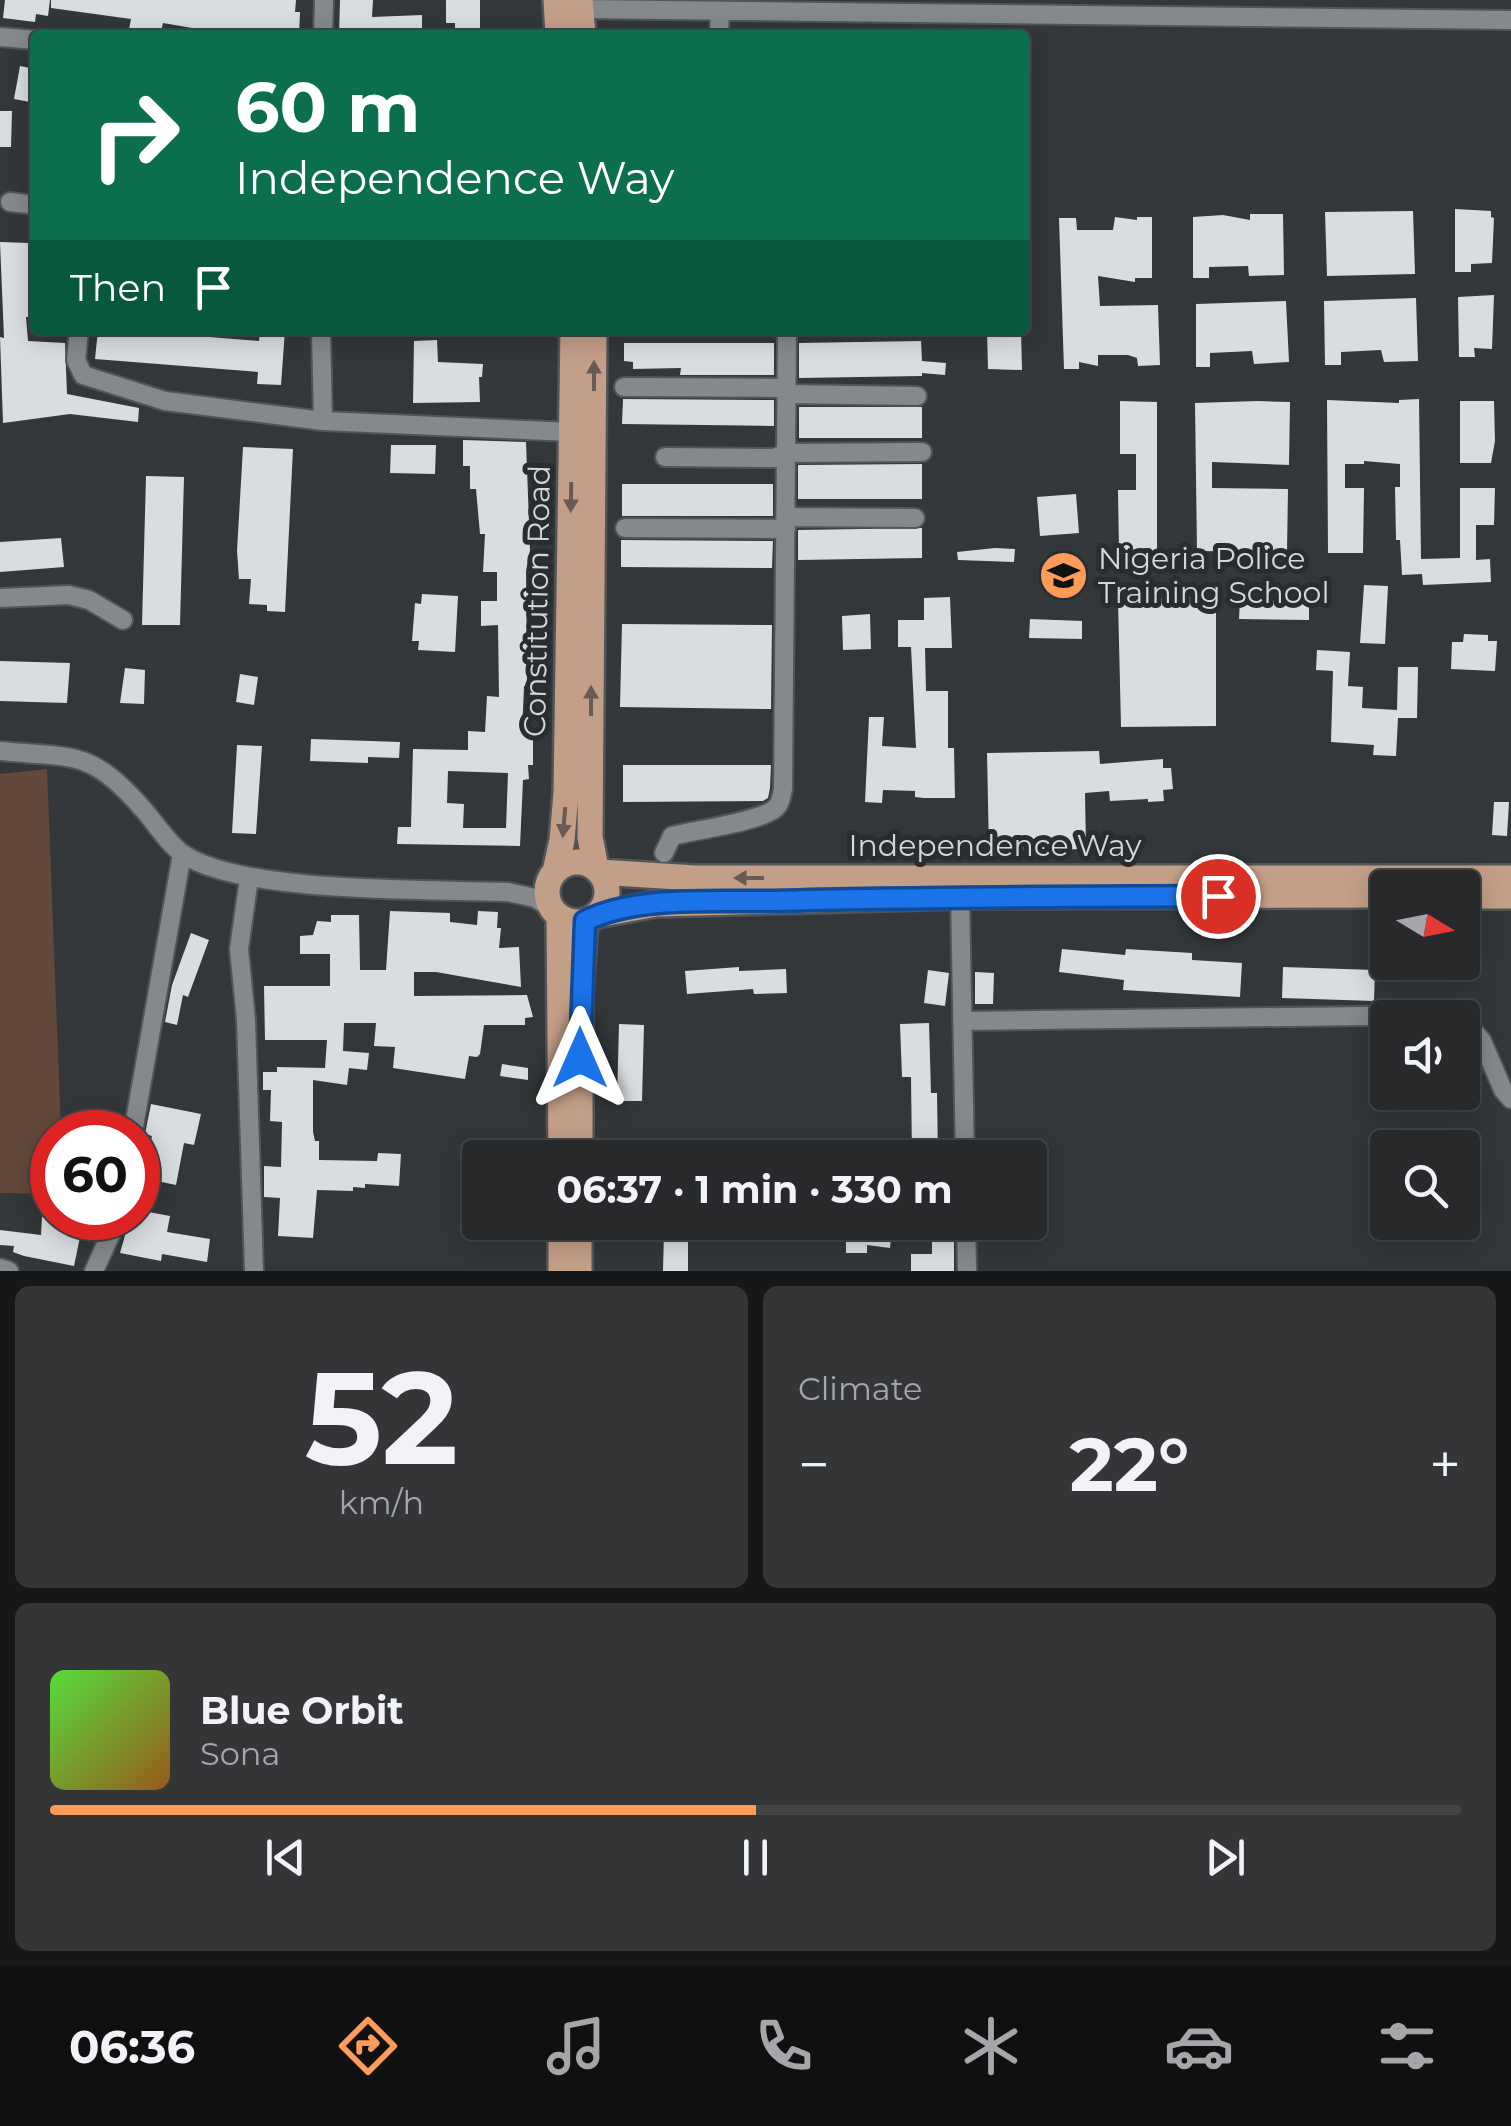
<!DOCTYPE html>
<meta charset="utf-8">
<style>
body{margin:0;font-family:Montserrat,sans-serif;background:#333537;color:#f1f3f6;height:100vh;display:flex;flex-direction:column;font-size:38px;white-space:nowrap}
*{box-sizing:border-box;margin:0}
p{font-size:32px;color:#a4a6a9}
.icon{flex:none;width:55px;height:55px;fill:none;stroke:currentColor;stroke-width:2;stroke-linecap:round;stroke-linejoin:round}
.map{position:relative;height:1271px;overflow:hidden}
.details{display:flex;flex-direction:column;gap:15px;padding:15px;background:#151718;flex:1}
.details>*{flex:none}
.top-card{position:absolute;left:30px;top:30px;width:1000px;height:305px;border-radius:10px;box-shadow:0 5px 25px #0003,0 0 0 2px #434547;background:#0b6e4f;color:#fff;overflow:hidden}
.needle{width:65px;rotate:100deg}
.controls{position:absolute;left:1370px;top:870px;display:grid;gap:20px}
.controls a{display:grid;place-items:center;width:110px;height:110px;border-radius:10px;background:#27292b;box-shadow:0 5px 25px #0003,0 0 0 2px #434547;font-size:50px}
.speed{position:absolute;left:30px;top:1110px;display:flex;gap:20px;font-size:50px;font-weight:700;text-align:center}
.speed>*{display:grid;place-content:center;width:130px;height:130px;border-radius:50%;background:#27292b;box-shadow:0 5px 25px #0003,0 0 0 2px #434547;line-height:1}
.speed .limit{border:15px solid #d22;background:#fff;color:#111}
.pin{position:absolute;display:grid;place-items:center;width:85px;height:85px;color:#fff;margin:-42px;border:5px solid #fff;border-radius:50%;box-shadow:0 2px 10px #0007}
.me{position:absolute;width:110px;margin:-55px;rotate:0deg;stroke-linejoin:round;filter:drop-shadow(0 0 8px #0008)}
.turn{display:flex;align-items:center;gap:35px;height:210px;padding:0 40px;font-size:45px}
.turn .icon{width:130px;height:130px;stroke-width:2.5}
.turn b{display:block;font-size:70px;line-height:85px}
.then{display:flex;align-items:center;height:95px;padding:0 40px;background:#0003;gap:20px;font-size:38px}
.big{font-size:75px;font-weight:700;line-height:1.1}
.details .widget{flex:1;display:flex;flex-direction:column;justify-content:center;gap:15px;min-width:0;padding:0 35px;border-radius:15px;background:#333537}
.details .dial{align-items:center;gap:0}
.dial b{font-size:130px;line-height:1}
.song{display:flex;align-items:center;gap:30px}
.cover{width:120px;height:120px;border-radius:15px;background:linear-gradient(135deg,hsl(110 70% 55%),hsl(30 70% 35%))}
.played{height:10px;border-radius:5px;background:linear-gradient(90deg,#ff9b59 50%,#434547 50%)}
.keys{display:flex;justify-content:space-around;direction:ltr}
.heat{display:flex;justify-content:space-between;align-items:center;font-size:55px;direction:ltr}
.details .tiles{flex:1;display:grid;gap:15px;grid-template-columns:1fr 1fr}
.widget:last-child{grid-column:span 2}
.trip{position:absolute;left:462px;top:1140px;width:585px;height:100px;border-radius:10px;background:#27292b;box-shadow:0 5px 25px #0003,0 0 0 2px #434547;font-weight:700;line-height:100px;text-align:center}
.tabs{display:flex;height:160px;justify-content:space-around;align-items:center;background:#101011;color:#a4a6a9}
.tabs .icon{width:70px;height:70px}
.tabs .selected{color:#ff9b59}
.tabs b{font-size:45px;color:#f1f3f6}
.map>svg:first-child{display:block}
</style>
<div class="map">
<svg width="1511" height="1271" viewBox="0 0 1511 1271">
<rect width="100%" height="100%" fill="#343739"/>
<path fill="#62493b" d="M47,769L61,1132H52V1194L0,1193V774Z"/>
<path fill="#d9dddf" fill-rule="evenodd" d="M5,0H50L48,16L36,14L35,22L3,18Z
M51,0H296L295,12H300L299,35H211L203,34L204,30L163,23L160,35H128L131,19L51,8Z
M340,0H373L372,17L422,15V35H339Z
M446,0H480V35H455V23H446Z
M20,66L35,69V103L14,99Z
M0,111H12L11,147H0Z
M1455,209L1491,211V217L1494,218L1492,263L1471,264V272H1455Z
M1413,211L1415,274L1327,276L1325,212Z
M1250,214H1283L1284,275L1249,276L1248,266L1209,267V278H1193V217L1223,215L1250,220Z
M1115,217L1137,220V217H1152V278H1135V282L1098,276L1100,306L1158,305L1160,365L1138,366L1137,358L1128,355H1098V366L1079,362V369H1064L1059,218H1076L1077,230H1113Z
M0,242L29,243L28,275L35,274V317H26L28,341L65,343L67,394L139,408L138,422L70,414L3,423L0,337L4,338Z
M1494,295L1492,349L1474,348L1475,357H1459L1458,297Z
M1416,298L1418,361L1384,362L1381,350L1341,352V365H1325L1324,301Z
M1286,301L1289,362L1254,364L1252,351L1210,353V367H1196V304Z
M98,330L147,336V332L259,341L260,330H285L281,385L257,384L258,372L95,359Z
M1003,330H1021L1022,370L988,369L987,331Z
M437,340L438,362L483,364L482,377H479L480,402L413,403L414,341Z
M921,341L922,361L946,363L945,375L922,373V376L799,378V343Z
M624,343H774V375H680L681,368L633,369V362L624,361Z
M623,399L774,400V426L622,424Z
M1419,399L1421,559L1460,558V488H1495L1494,525H1476V560L1490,559L1491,582L1423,585L1422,574L1402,575L1400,540H1396L1395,487H1400V464L1364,461V464H1345V488H1364L1363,553H1328L1327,400L1399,403V400Z
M1120,401L1157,402V551H1119L1118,490H1136V454H1120Z
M1258,401L1290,402L1289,465L1212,462V488L1288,489L1287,552L1197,551L1195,403Z
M1460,401H1494L1495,441L1491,463H1460Z
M799,407H922V438H799Z
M463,440L526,442L530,550L526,571L527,686H524L522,732H533V765H528L529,779L523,780L520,846L397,844L398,827H411L413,749L468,750V731L485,732L487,696L499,697L498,625L481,626V601H497V572H483L485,534H480L476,489H470V466H463ZM448,771L508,773L506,828H463L464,804L447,803Z
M391,445H436L435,474L390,473Z
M243,447L293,449L285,612L267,611V605L249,604L251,579H239L237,551Z
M922,464V499H798V465Z
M146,476L184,477L180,625H142Z
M622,484H773V516H622Z
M1076,494L1079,533L1040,536L1037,497Z
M922,528V558L798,560V530Z
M61,538L64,567L0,572V542Z
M621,540L773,541L772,568L621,567Z
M995,548L1015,549L1014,562L958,560L957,552Z
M1364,585L1388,586L1385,644L1360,643Z
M422,594L458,596L455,652L418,650L419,641H412L415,603L421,604Z
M950,597L952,648H925L926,691H948V748H954L955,798H924L915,797V791L883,790L882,803L865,802L869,717H884L882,746L916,748L911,647H898V620H924V598Z
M1176,597H1216V726L1121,727L1118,600Z
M1240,600L1309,601V620L1239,619Z
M870,614L871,649L843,650L842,616Z
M1030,619L1082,621V639L1029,638Z
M622,624L772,625L771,709L620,707Z
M1464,634L1488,635V641H1497L1495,671L1451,669L1452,642H1463Z
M1317,650L1350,652L1348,686L1363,687L1362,708L1397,710L1398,667H1418L1417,718H1398L1396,756L1373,755L1374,745L1331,742L1333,671L1316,670Z
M0,661L70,663L67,703L0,701Z
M125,668L145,670L144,704L120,703Z
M240,674L258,677L254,705L236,702Z
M311,739L400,742L399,758L368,757V763L310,761Z
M237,745L262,746L256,834L232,833Z
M1099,751L1100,764L1163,759V768H1171L1173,789L1163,790L1164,801L1148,802V799L1110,801L1109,791L1085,793L1086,849L989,851L987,753Z
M623,765H771L770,788L768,798L763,801L623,802Z
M1494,802H1509L1507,836L1492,835Z
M390,911L450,913V922L477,925L478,911L498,912L497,928H501L499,948L519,947L521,987L436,972H414V996L527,995L533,1017L525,1018V1025H484L480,1054L477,1057L469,1056L465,1079L393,1068L395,1047L374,1046L376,1023H344L343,1051L369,1053L367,1070L349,1068L347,1085L313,1080V1132L315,1141H319V1160L377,1161L378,1153L401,1154L399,1186L365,1184V1188L353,1187V1191L317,1190L313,1238L278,1236L280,1198L264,1197V1166L281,1167L282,1122L270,1121L271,1090H263V1072H277V1067L325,1068L327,1040H265L264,986H330V954H300V936L313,935L317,921L331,922V915H359L360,970H386Z
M191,933L209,940L188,997L183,995L177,1025L165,1022L172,985Z
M1062,949L1125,955L1126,949L1192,953V960L1242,963L1240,997L1123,990L1124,980L1059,972Z
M739,967V971L786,969L787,993L754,994L753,989L687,994L685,971Z
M1283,967L1375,970L1374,1001L1282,998Z
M928,970L949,973L945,1006L924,1003Z
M975,972L994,973L993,1004H975Z
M929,1023L931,1093H937L938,1158H912L911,1077H902L900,1024Z
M619,1024L644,1025L642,1101H617Z
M502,1064L528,1068V1080L500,1076Z
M151,1104L201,1114L194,1145L184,1143L176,1185L143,1178L152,1136L145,1134Z
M138,1210L170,1216L167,1232L210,1239L207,1262L162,1254L161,1261L120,1253L130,1218H138Z
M42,1217L84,1218L74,1266L24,1256L13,1252L14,1246L0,1245V1230L41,1235Z
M846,1222L892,1226L890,1248L867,1245V1253H846Z
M932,1229H954V1271H911V1254H932Z
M664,1231L688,1232V1271H663Z"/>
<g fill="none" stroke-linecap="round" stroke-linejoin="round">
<defs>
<path id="minor" d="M581,9L1511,20
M323,35L324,0
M719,35L720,11
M0,37L35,40
M10,202L35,205
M79,330L76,360L83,375L165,401L323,421L572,432
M321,330L323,421
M624,387L786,388
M786,394L917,396
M665,457L774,458L787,453L922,452
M786,517L915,518
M625,528L786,529
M0,598L69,595L89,600L123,620
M0,751C73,758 91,749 142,808C155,822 168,844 183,854C242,894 432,889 508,892L535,898L552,909
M664,853L672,836C696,830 756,822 773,810C781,805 781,797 783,789L787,330
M249,878L239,949L246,1020L254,1271
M960,896L965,1158
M1462,1018L1482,1041L1503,1090L1511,1099
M962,1021L1439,1015L1459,1018
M133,1132L182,854
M966,1222L967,1271
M0,1268L9,1271
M94,1271L118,1218"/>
<path id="major" d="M556,0L558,35
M580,0L583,35
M594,330L590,837L596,868
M547 892a30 30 0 1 1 60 0a30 30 0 1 1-60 0Z
M555,872L562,840L566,793L573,330
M599,872L695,878H1511
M1462,896H1511
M596,915L656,904L960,896L1388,895
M559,916L561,1158
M580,1158V992L585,921
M561,1222V1271
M579,1271V1222"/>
</defs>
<use href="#minor" stroke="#525557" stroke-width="22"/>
<use href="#major" stroke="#525557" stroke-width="30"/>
<use href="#minor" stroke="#86898b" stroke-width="18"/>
<use href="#major" stroke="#c49f88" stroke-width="25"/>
</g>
<defs><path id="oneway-solid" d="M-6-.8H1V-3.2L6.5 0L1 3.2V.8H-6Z" transform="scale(2.5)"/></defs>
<g fill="#685b53">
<use href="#oneway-solid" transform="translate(594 376) rotate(-90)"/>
<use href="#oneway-solid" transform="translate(571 497) rotate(91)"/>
<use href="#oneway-solid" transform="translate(591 701) rotate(-90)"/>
<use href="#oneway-solid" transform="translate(564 822) rotate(95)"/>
<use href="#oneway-solid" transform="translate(749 878) rotate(180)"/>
</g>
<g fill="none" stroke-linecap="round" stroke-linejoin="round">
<defs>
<path id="route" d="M580,1058L585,921C636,895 718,902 774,901C922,897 1070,897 1218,896"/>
</defs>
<use href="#route" stroke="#114b97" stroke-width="25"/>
<use href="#route" stroke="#1a73e8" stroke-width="18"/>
</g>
<defs>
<symbol id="university-disc" viewBox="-11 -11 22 22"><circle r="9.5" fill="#ff9b59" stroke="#2a2d2f"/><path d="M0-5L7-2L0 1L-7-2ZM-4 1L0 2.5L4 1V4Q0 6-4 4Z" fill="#111"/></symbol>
</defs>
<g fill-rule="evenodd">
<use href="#university-disc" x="1036" y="548" width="55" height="55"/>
</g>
<g text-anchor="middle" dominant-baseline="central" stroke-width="10" stroke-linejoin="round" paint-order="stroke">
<g font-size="30" fill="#d4d6d7" stroke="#2a2d2f" text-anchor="start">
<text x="1098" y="558">Nigeria Police<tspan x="1098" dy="34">Training School</tspan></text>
</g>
<g font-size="30" fill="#d4d6d7" stroke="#2a2d2f">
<text transform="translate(537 601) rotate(-89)">Constitution Road</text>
<text x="995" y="845">Independence Way</text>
</g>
</g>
</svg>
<div class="controls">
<a><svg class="needle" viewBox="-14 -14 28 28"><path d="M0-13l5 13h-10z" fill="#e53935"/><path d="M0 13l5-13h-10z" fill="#a4a6a9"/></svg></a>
<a><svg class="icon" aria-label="sound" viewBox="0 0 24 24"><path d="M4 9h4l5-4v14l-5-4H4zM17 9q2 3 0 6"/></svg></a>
<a><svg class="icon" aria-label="search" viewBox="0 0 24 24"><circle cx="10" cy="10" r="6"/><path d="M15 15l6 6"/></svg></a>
</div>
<div class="speed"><div class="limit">60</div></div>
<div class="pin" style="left:1218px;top:896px;background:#d93025"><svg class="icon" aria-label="arrive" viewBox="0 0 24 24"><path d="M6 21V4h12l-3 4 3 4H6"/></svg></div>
<svg class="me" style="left:580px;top:1058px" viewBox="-20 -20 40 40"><path d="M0-17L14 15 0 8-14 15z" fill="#1a73e8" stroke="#fff" stroke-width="4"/></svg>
<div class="trip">06:37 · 1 min · 330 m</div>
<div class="top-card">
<div class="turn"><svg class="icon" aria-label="right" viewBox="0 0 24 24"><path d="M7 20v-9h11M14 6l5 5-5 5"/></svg><div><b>60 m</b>Independence Way</div></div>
<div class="then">Then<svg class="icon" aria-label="arrive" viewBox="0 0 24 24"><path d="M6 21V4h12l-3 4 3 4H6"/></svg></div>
</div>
</div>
<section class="details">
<div class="tiles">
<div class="widget dial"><b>52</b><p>km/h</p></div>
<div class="widget"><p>Climate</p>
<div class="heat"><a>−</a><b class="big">22°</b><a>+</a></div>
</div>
<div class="widget">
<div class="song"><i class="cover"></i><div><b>Blue Orbit</b><p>Sona</p></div></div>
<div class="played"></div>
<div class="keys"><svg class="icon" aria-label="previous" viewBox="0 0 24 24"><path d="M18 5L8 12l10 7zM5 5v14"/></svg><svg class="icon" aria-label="pause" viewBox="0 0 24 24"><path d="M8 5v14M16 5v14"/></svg><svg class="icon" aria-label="next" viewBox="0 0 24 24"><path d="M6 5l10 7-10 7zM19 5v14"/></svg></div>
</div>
</div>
</section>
<nav class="tabs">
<b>06:36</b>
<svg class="icon selected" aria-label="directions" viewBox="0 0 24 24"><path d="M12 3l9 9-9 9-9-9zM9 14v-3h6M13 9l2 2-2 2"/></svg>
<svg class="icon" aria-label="music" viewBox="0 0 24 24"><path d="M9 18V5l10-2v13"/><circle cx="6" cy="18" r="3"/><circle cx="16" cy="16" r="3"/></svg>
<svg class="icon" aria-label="phone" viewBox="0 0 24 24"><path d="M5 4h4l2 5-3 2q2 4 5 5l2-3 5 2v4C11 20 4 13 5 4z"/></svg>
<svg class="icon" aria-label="climate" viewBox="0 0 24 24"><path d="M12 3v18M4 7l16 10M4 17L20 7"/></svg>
<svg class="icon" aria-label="car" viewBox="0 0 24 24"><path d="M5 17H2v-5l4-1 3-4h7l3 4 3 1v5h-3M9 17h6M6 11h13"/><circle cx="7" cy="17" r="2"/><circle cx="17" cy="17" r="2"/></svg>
<svg class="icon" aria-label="filters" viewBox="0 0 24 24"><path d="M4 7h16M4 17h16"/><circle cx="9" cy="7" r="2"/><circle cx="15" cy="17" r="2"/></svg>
</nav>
